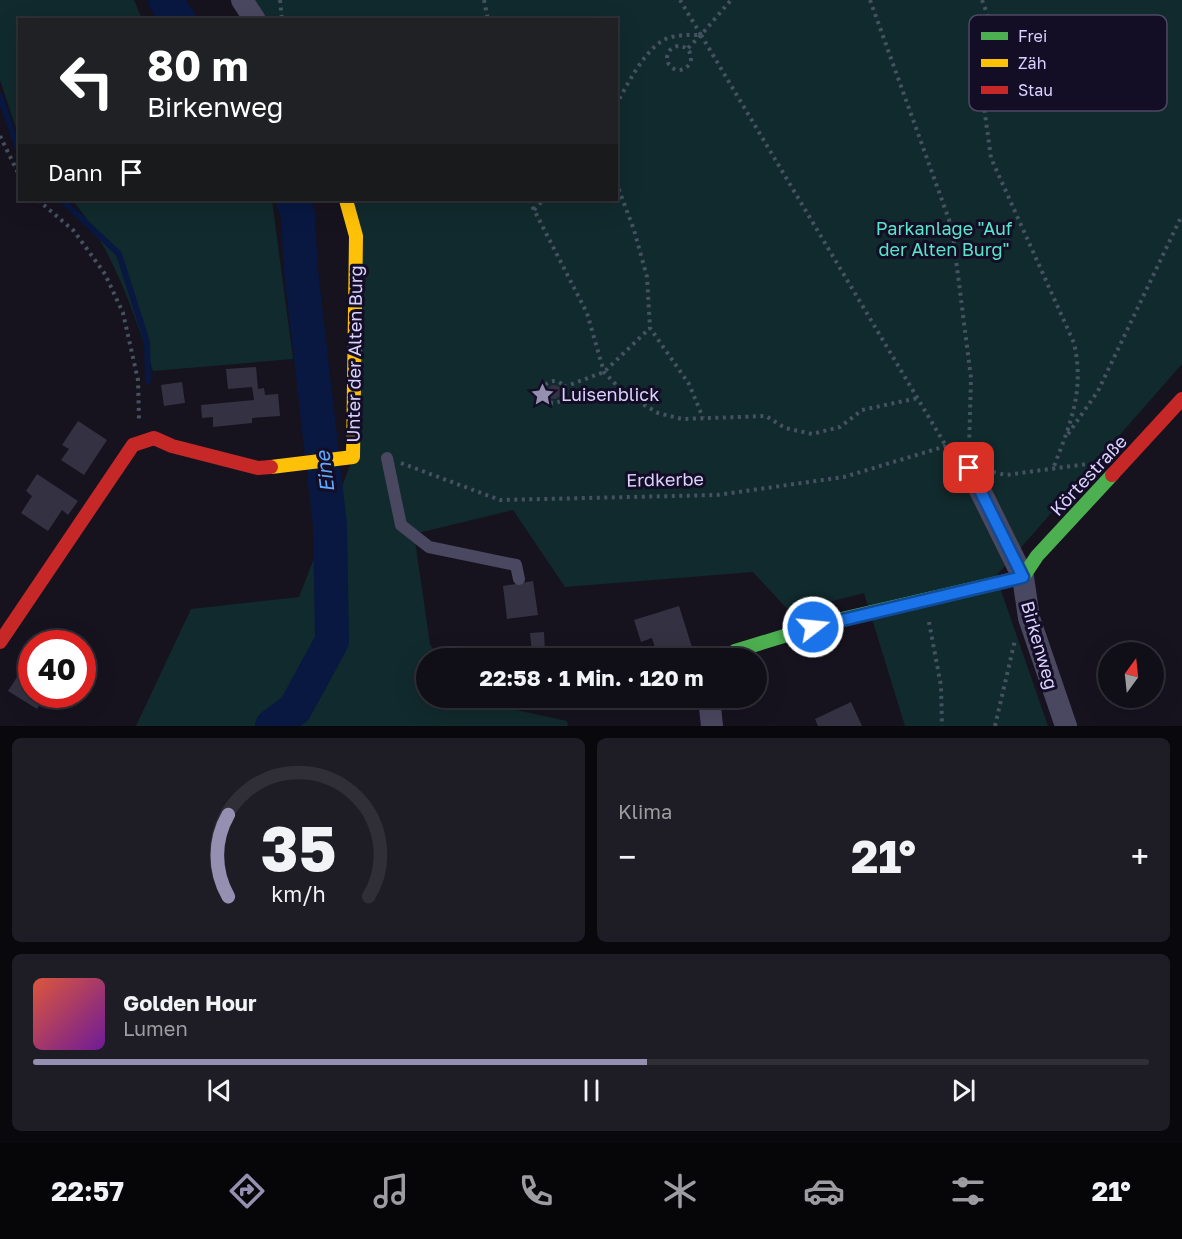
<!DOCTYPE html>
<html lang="de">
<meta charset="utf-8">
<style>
body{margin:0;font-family:"Golos Text",sans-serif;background:#1e1c24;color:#f1f3f6;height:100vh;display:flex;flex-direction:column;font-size:22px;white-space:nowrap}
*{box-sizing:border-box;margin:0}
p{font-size:20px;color:#9c9ca1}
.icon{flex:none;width:33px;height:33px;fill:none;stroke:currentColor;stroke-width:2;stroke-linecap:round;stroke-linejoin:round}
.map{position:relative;height:726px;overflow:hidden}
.sheet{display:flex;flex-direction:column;gap:12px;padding:12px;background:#09080d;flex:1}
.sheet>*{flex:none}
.banner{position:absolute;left:18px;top:18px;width:600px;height:183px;border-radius:0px;box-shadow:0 6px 24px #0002,0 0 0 2px #302e36;background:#202124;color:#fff;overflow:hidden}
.needle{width:39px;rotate:15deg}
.fabs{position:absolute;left:1098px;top:642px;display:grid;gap:12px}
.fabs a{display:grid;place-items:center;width:66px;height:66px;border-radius:50%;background:#100e17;box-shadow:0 6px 24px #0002,0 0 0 2px #302e36;font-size:30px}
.speed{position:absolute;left:18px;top:630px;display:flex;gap:12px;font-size:30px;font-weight:700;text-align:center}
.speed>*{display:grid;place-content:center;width:78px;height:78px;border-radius:50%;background:#100e17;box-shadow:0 6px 24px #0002,0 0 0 2px #302e36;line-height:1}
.speed .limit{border:9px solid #d22;background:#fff;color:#111}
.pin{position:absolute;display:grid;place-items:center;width:51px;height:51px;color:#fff;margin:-26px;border-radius:12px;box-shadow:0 3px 9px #0006}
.me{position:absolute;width:66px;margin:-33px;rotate:74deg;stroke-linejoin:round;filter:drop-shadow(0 0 4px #0008)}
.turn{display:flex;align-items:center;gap:21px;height:126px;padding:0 30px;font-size:27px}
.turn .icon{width:78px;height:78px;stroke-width:2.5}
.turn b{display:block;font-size:42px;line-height:51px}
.then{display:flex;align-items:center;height:57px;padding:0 30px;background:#0003;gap:12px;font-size:22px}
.big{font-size:45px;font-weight:700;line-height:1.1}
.sheet .widget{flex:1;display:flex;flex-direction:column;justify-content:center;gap:9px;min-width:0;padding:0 21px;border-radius:9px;background:#1e1c24}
.sheet .dial{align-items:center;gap:0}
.dial svg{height:156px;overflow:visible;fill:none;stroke:#302e36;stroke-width:7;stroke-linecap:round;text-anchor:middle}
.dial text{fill:#f1f3f6;stroke:none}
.song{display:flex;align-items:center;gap:18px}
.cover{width:72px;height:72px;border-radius:9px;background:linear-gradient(135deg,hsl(10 70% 55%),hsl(280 70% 35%))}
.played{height:6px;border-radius:3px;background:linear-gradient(90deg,#958fb1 55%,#302e36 55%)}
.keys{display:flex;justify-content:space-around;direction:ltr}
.heat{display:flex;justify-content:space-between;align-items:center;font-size:33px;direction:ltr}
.sheet .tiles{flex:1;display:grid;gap:12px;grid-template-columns:1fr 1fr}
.widget:last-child{grid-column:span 2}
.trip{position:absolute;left:416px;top:648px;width:351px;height:60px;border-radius:30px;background:#100e17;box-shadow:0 6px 24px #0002,0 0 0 2px #302e36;font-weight:700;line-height:60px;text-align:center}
.dock{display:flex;height:96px;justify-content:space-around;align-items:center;background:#060609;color:#9c9ca1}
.dock .icon{width:42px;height:42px}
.dock .selected{color:#958fb1}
.dock b{font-size:27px;color:#f1f3f6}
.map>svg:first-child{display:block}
</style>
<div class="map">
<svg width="1182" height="726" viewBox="0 0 1182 726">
<rect width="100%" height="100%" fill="#16131f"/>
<path fill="#112a2d" d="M0,0H134L142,19L20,20L19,137L0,80Z
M250,0H1182V364L996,576L1048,726H905L864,593L790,612L753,572L565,587L513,510L414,534L430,644L438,658H426V698H461L567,721L568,726H136L191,609L299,597L351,463L353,200H616V20L263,19Z
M72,200H272L293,359L153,371C135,314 111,245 72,200Z"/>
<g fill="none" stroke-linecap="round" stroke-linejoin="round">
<path stroke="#081841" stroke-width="6" d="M0,96L20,155
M62,200L119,254L147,342L148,381"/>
<path stroke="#081841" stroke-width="34" d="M165,0L179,20
M272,726L295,709L332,641L330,525L301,271L298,215L293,200"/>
</g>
<path fill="#343142" d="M256,367L258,389L264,388L265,395L278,394L280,416L252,418V423L213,427V417L202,418L201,405L254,400L252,387L228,389L226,369Z
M182,382L185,403L164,406L161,385Z
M547 392a7 7 0 1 1 14 0a7 7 0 1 1-14 0Z
M78,421L107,440L84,475L61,460L69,449L62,445Z
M37,474L78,501L68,515L62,510L48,531L21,513L32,496L26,491Z
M533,581L538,615L507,619L503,586Z
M679,606L692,647L658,657L652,638L641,642L634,620Z
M544,632L545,652L532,654L530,633Z
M28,660L32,662V694H46L37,709L8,691Z
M851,702L862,726H818L815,719Z"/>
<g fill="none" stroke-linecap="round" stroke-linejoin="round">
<path stroke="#455261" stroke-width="4" stroke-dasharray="3 4.5" stroke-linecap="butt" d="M280,0L282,20
M484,0L488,20
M680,0L701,35L731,0
M870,0L952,228L971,378L969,449
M982,0L990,22L994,58L984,107L991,158L1074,343C1085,392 1070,424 1053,469
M701,35L946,446L955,455
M667 58a12 12 0 1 1 24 0a12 12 0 1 1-24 0Z
M688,48L700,36
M616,105C627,85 641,57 659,43C670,34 688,35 701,35
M0,136L20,177
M616,182L634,230L647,277L650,328L689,384L703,418
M38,200L74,231L105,274L123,313L138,380L139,419
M529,200L587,313L604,372L624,393L658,413L682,419L766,416L785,428L812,434L840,427L862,410L918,398
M534,210L543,200
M543 392a11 11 0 1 1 22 0a11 11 0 1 1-22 0Z
M564,387L604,372L650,328
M1068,434L1098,391L1182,215
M401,463L500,500L717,495L844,477L946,446
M993,472L1006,475L1087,464
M929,622L941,686L942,726
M995,726L1015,640"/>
<path stroke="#4a4760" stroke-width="12" d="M387,458L401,525L429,547L516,565L519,579"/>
<path stroke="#4a4760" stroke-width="22" d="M242,0L255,20
M969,468L1023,577L1029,618L1066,726
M709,698L712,726"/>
<path stroke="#4caf50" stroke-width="14" d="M726,658L735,651L833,621L1023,577L1037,556L1112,475"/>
<path stroke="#ffc107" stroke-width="14" d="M271,467L353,457L356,236L346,200"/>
<path stroke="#c62828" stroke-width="14" d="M1112,475L1182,399
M0,642L133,445L154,438L172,446L258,468L271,467"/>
</g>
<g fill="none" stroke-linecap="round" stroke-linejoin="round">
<defs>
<path id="route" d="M813,627L1023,577L969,468"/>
</defs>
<use href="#route" stroke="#114b97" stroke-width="15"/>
<use href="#route" stroke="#1a73e8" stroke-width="10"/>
</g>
<defs>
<symbol id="sight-bare" viewBox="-9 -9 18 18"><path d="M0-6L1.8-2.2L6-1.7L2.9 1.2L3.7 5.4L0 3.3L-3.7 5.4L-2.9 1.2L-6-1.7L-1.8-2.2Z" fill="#958fb1" stroke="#130d25" stroke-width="2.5" paint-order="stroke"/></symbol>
</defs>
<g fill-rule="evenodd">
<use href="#sight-bare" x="526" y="378" width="33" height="33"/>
</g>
<g text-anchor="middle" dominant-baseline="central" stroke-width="6" stroke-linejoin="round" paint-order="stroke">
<g font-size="18" fill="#58e5cc" stroke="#130d25">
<text x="944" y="228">Parkanlage "Auf<tspan x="944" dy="21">der Alten Burg"</tspan></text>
</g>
<g font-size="18" fill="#dad2ff" stroke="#130d25">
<text transform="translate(354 354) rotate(-89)">Unter der Alten Burg</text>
<text transform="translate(1088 475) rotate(-47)">Körtestraße</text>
<text transform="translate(665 479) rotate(-1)">Erdkerbe</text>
<text transform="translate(1040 645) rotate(74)">Birkenweg</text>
</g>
<g font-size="18" fill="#dad2ff" stroke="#130d25" text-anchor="start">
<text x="561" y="394">Luisenblick</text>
</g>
<g font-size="20" font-style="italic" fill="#60aaff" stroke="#130d25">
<text transform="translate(324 472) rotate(-97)">Eine</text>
</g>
</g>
<rect x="969" y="15" width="198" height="96" rx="9" fill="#130d25" stroke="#4f4866" stroke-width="1.5"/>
<rect x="981" y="32" width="27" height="8" fill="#4caf50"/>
<rect x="981" y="59" width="27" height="8" fill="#ffc107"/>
<rect x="981" y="86" width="27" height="8" fill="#c62828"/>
<g font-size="16" fill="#dad2ff">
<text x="1018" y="42">Frei</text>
<text x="1018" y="69">Zäh</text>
<text x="1018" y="96">Stau</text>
</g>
</svg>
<div class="fabs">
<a><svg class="needle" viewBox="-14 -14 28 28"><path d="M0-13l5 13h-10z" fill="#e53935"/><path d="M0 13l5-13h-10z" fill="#9c9ca1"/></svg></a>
</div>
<div class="speed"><div class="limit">40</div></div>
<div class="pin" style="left:969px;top:468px;background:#d93025"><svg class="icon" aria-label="arrive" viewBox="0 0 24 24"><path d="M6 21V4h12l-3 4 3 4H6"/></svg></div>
<svg class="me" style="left:813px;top:627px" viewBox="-20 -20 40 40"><circle r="17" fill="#1a73e8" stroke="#fff" stroke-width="3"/><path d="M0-11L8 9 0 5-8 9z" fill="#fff"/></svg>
<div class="trip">22:58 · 1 Min. · 120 m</div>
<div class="banner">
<div class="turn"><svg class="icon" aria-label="left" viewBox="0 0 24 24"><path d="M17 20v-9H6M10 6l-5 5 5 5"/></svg><div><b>80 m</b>Birkenweg</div></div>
<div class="then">Dann<svg class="icon" aria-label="arrive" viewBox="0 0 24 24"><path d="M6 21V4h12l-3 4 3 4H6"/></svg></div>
</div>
</div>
<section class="sheet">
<div class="tiles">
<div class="widget dial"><svg viewBox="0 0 100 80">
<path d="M14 69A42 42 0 1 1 86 69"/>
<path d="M14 69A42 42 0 0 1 14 27" stroke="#958fb1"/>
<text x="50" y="56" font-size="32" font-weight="700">35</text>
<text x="50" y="72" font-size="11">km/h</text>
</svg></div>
<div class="widget"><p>Klima</p>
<div class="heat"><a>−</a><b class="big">21°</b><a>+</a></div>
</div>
<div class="widget">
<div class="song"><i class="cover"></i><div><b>Golden Hour</b><p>Lumen</p></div></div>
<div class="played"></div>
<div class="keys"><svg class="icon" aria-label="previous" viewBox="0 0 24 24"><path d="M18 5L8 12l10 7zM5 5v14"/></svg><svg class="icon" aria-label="pause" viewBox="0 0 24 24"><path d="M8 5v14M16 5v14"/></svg><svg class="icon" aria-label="next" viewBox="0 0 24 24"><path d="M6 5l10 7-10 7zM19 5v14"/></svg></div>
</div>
</div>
</section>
<nav class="dock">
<b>22:57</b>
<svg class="icon selected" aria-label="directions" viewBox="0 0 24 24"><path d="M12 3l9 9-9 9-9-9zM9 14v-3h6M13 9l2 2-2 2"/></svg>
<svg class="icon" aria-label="music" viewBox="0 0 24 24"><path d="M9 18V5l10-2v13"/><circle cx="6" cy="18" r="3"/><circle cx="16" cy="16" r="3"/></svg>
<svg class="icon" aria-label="phone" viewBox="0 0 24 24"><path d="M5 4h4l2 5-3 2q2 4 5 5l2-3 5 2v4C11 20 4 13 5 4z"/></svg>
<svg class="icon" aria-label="climate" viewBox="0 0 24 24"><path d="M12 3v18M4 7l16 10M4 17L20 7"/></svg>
<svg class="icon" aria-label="car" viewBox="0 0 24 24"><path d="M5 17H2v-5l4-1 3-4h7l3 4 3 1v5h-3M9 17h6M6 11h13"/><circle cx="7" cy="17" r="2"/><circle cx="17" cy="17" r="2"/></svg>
<svg class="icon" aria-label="filters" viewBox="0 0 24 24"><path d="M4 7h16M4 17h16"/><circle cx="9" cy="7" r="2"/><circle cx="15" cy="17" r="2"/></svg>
<b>21°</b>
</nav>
